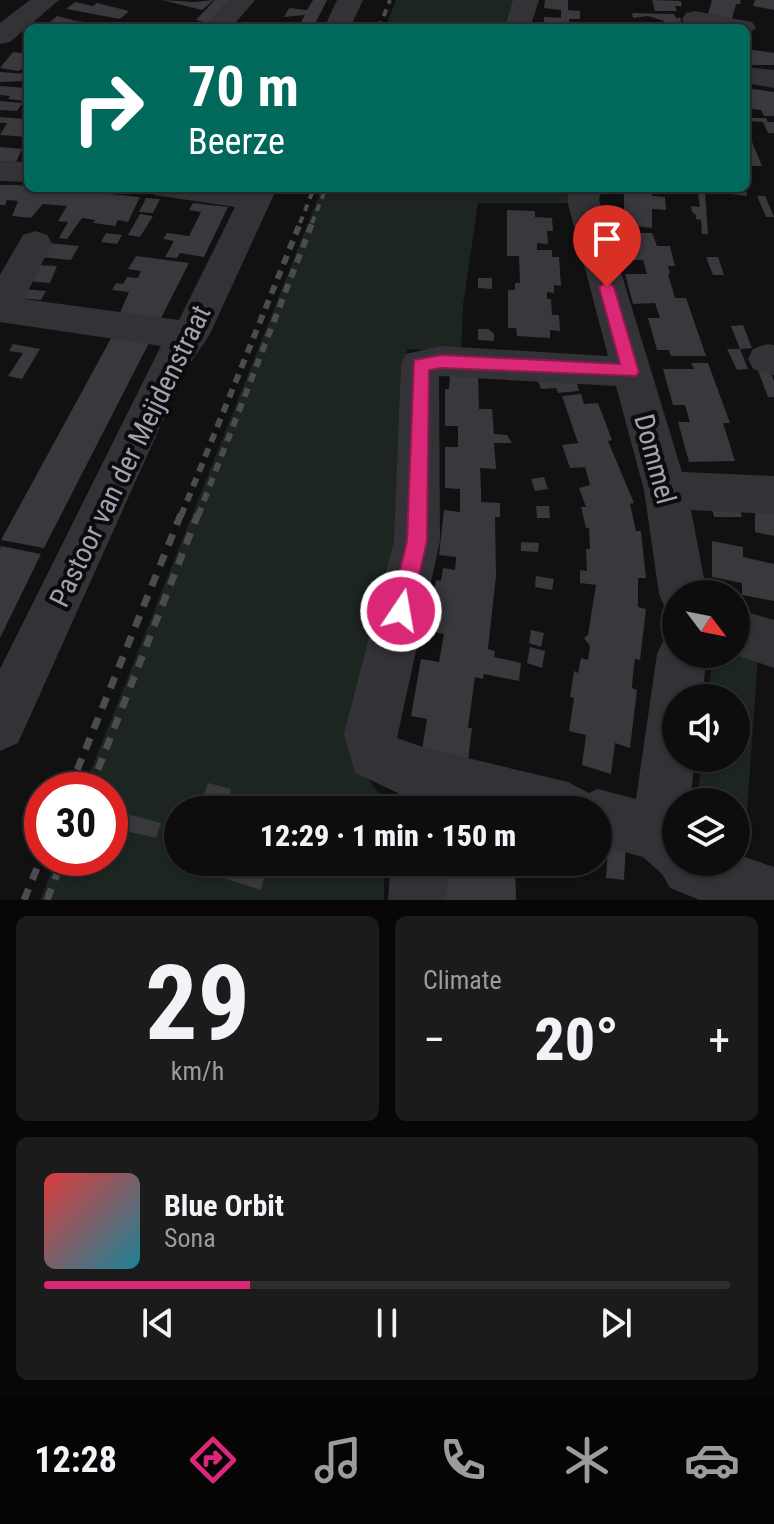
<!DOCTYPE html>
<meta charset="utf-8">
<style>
body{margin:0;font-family:"Roboto Condensed",sans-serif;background:#1b1b1c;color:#f1f3f6;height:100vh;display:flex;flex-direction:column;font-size:30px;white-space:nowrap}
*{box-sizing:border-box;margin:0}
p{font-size:26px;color:#9a9c9e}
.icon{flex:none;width:44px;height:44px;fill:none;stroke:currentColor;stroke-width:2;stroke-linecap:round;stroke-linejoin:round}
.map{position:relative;height:900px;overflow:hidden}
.sheet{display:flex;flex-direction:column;gap:16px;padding:16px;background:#070708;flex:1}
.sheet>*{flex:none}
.hud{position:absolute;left:24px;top:24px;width:726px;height:168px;border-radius:12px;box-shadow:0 2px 6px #0004,0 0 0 2px #2d2d2e;background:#00695c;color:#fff;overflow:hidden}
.needle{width:52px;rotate:122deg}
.tools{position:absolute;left:662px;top:580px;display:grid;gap:16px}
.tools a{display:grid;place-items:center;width:88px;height:88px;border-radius:50%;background:#0d0d0e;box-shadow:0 2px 6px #0004,0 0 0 2px #2d2d2e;font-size:40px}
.speed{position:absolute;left:24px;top:772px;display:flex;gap:16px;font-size:40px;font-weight:700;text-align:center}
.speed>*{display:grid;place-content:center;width:104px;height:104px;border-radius:50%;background:#0d0d0e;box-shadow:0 2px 6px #0004,0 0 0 2px #2d2d2e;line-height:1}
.speed .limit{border:12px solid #d22;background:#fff;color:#111}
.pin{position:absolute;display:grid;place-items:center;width:68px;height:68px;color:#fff;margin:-82px -34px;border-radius:50% 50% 50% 0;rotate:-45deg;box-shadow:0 0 8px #0007}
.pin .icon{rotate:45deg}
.me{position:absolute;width:88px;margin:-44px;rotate:12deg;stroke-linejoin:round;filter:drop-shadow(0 0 6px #0008)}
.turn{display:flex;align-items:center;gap:28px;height:168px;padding:0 32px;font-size:36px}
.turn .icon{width:104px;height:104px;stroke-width:2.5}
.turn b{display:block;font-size:56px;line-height:68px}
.big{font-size:60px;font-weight:800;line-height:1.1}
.sheet .tile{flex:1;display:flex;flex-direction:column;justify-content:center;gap:12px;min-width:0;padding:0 28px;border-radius:12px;background:#1b1b1c}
.sheet .dial{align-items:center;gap:0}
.dial b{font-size:104px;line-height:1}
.song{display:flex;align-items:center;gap:24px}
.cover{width:96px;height:96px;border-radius:12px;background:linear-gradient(135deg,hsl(0 70% 55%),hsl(190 70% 35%))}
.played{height:8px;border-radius:4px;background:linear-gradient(90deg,#db2777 30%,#2d2d2e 30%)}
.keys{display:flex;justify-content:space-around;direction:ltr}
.heat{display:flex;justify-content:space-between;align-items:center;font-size:44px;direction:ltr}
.sheet .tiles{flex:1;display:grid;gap:16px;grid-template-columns:1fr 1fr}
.tile:last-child{grid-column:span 2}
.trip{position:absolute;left:164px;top:796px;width:448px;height:80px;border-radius:40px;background:#0d0d0e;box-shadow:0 2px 6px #0004,0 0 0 2px #2d2d2e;font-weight:800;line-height:80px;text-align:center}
.dock{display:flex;height:128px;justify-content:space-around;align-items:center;background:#050506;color:#9a9c9e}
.dock .icon{width:56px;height:56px}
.dock .on{color:#db2777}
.dock b{font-size:36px;color:#f1f3f6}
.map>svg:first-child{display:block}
</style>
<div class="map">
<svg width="774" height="900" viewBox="0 0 774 900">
<rect width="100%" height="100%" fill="#111112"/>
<path fill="#1d2520" d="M396,0H513V1L504,25L508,28H385Z
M322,188H575L572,203H478L463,305L461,351L408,349L406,353L403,464L406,469L362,771L378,792L393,803L392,810H178V862H384V900H40L57,858H110V790H83Z
M713,654L758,657L743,867L736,862V802H697L702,758H736V698H708Z"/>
<path fill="#38383d" d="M162,0L194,2L214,0L202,10Z
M215,0H229L208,23L196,20Z
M313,0H327L313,28H298L305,15L284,17L289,8L307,10Z
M545,0H568V10L580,11V19H569V28H544V17L561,18V10L544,8Z
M652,0L681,1L682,6H675L677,11H655Z
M712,0H741L740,4H736L731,22L707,18Z
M755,0H774V10L753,6Z
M75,2L93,6L97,3L129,11L120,19L66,9Z
M632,13L674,14L676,18H681L680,26L663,24L664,21L648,16L633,18Z
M57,16L76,21L94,23L88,28L46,25Z
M746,49L774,53V65H747Z
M13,52L28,54V68H23L19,71L0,68Z
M0,72L28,74V81L0,82Z
M0,86L28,88V97L25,101L8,99L10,96L0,95Z
M746,88L774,92V116H764L761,110L746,108Z
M0,101L23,103L17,111L0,110Z
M0,117L26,119L22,126H28V137L0,135L7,123H0Z
M746,118H766L768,122H774V133H768L763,122L746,121Z
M746,127L757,154L762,166H747Z
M0,147L22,149L16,162L0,161Z
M0,185H17L140,197L128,222L118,220L115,226L93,223L95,220L82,218L67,239L59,238L68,222L58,221L67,206L43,204L31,218L12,216L18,201L7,200L5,205H0Z
M624,188H652V196L665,197L666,210L652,209V228L624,225Z
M697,188H746L747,196L705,191L708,234H702L701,220L696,219V215L692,212L691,206L700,207Z
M757,196H765L774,217H766Z
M146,198L160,199L153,213L139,212Z
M193,203L228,207L204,257L180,253L177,258L165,257L174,241L163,239L167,233L189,236L201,212L189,210Z
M507,210L535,211V217L552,218L553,231H547L548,244L537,243V250H552V257H559L561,286L554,285V293L547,292V299H551L552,315H559L560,331L550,330V338L517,336L516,328H508V290H515V283H520L519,256H507Z
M140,214L153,216L140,237L128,235Z
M106,233L122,235L117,244L101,242Z
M624,233H652L657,246H670L675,266H668L670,274H668L675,298H686L706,356H671L669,350H657L648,318H660L655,303L633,304L625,274H647L643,260H632Z
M48,243L79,246L71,260L40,257Z
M136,256L189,263L158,324L120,313L129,292L112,290L116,283L123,284L127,277L138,278L141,271L128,269Z
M706,257H718L724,275H713Z
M36,265L57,266L50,283L27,281Z
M478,278H492V289L478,288Z
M23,289L46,291L41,300L18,298Z
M743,325L746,333L752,348L740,349L731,326Z
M478,329H488L494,334V341L478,340Z
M115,331L152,337L44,548L1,540Z
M13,344L40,349L22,379L8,376L23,353L9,351Z
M727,349H740L748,369L737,370Z
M691,363H708L730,423H723L735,461L689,462L678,422H690L685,405H673L663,369H694Z
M757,368H769L774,381V397H768Z
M450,375L478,376L479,409H492L494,434L507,435L512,443H494L496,469L480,468L481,489V502L500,503V517H495L496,576L488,649L495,651L494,657L521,663L519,681L484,674L483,679L475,677L468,728H472L468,760L422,750L427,719L411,716L421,659L439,662L444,634L427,630L436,580L441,581L443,568L455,570L456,557L439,555L444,510L460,512V489L445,488V447H458V426H445V389H449Z
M537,378L576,380L579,391L558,393L556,388L541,389Z
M581,394L584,404L598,403L612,440L608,441L634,503L630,504L636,531H641L646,578H638V607L646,609L640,660L635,659L633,673L632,688L637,690L630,748L615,743L611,774L582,765L586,735L569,731L574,698L570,697L574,671L578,673L581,658L588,660L590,646L584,638L588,635L596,585L580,583V570L587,571L586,549H590L589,528H586L581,507H586L579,488L590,485L585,467L570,468L562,445L578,443L562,396Z
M544,477L548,489L535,491L531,479Z
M711,504L738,505L742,517H714Z
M536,506H549L550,518H537Z
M755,509L774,513V536L755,532Z
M712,541L743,547V557L774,564V601L742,595V583L712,577Z
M521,542L539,543L538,552L521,551Z
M1,546L41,554L0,638V549Z
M536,576L554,579L552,590L535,587Z
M531,630L544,633L541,647L529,643Z
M530,647L545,651L542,668L527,663Z
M208,783L231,789L226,810H179L182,801L200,805Z
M127,814L161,823L156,838L121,830Z
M609,836L626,840L624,880L606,878Z
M228,862H268L261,890L224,878Z
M439,862H515L516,900H445Z"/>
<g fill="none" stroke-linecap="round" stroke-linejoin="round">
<path fill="#323237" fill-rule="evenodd" d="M30,0H59L10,42L0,44V23Z
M228,0H255L231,28H211L208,23Z
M337,0H363L350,28H324Z
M513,0H539L530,28H504Z
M695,11L752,22L756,28L746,35V28H701L686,25L682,19L686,13Z
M746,67L774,70V88L746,83Z
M0,161L28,162V182L0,181Z
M149,188H277L209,336L186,369L18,743L0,751V669L161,346L0,322V275L23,235L35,231L47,235L52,243L24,299L179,320L235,207L154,195Z
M570,188H602L599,200L682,472L774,476V514L691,510L707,594H676V613L666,610L659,594L644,490L616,386L439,376L440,541L397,738L426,748L568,782L589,793L598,789L636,799L657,654L665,637L676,632V654H707L702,698H676V758H695L690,802H676V862H736V854L774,867V900H700L670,888L662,874L643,857L598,845V810H396L398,793L355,773L344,734L394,541L401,365L406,354L441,346L608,356L567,200Z
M767,344L774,345V375L753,369L748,359L753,349Z
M736,609L774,620V668L733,654H736Z
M391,862H449L446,900H388Z"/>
<path stroke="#4b4b52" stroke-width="4" stroke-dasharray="7 6" stroke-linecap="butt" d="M379,28L390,0
M300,223L314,188
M312,223L326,188"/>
<path stroke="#4b4b52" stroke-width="6" stroke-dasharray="9 7" stroke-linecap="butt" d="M181,516L301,221
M198,516L313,221"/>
<path stroke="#4b4b52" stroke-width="7" stroke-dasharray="12 10" stroke-linecap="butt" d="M69,790L181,514
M90,790L198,514
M24,900L42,856
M47,900L63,858"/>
</g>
<path fill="#db2777" stroke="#8e194d" stroke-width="2" d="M607,281L614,287L639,372L636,376L441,368L429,370L427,541L411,611L408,618L401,620L393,618L390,611L407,541L414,360L441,355L620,364L599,287Z"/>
<g text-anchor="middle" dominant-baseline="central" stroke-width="8" stroke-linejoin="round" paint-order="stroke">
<g font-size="28" fill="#a2a2b3" stroke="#0c0c0d">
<text transform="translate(130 456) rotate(-64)">Pastoor van der Meijdenstraat</text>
<text transform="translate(655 459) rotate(75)">Dommel</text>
</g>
</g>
</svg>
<div class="tools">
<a><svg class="needle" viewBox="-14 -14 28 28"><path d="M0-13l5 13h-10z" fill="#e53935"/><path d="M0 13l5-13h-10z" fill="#9a9c9e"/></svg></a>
<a><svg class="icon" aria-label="sound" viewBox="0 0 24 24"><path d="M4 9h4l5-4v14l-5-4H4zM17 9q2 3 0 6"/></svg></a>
<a><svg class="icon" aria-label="layers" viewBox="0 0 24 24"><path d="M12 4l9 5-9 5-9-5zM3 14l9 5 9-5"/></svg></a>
</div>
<div class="speed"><div class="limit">30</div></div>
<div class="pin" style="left:607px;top:287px;background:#d93025"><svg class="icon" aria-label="arrive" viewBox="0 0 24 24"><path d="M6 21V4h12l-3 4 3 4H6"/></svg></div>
<svg class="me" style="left:401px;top:611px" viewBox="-20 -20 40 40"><circle r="17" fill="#db2777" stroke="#fff" stroke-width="3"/><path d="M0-11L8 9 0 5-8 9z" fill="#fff"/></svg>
<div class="trip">12:29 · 1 min · 150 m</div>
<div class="hud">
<div class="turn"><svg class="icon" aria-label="right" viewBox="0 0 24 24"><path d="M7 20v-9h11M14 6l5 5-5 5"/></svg><div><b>70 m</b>Beerze</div></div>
</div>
</div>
<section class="sheet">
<div class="tiles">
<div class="tile dial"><b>29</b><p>km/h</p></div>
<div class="tile"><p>Climate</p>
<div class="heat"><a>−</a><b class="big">20°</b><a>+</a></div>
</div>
<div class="tile">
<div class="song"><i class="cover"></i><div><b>Blue Orbit</b><p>Sona</p></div></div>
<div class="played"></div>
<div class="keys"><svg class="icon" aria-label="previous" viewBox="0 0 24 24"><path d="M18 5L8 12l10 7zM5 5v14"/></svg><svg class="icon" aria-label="pause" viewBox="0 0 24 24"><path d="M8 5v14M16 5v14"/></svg><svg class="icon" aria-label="next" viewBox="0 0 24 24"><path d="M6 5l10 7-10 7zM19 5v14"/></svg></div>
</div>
</div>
</section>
<nav class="dock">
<b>12:28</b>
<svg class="icon on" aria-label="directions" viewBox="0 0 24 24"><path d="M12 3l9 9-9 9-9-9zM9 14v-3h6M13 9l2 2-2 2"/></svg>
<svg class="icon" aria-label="music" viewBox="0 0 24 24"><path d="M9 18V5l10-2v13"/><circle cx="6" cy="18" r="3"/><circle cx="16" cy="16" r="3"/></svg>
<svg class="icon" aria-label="phone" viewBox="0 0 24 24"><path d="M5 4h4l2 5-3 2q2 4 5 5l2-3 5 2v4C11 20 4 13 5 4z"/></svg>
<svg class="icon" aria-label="climate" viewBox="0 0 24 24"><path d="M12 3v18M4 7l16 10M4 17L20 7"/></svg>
<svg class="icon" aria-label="car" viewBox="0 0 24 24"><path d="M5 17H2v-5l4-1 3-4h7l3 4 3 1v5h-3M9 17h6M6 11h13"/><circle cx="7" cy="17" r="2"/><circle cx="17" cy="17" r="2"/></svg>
</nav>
